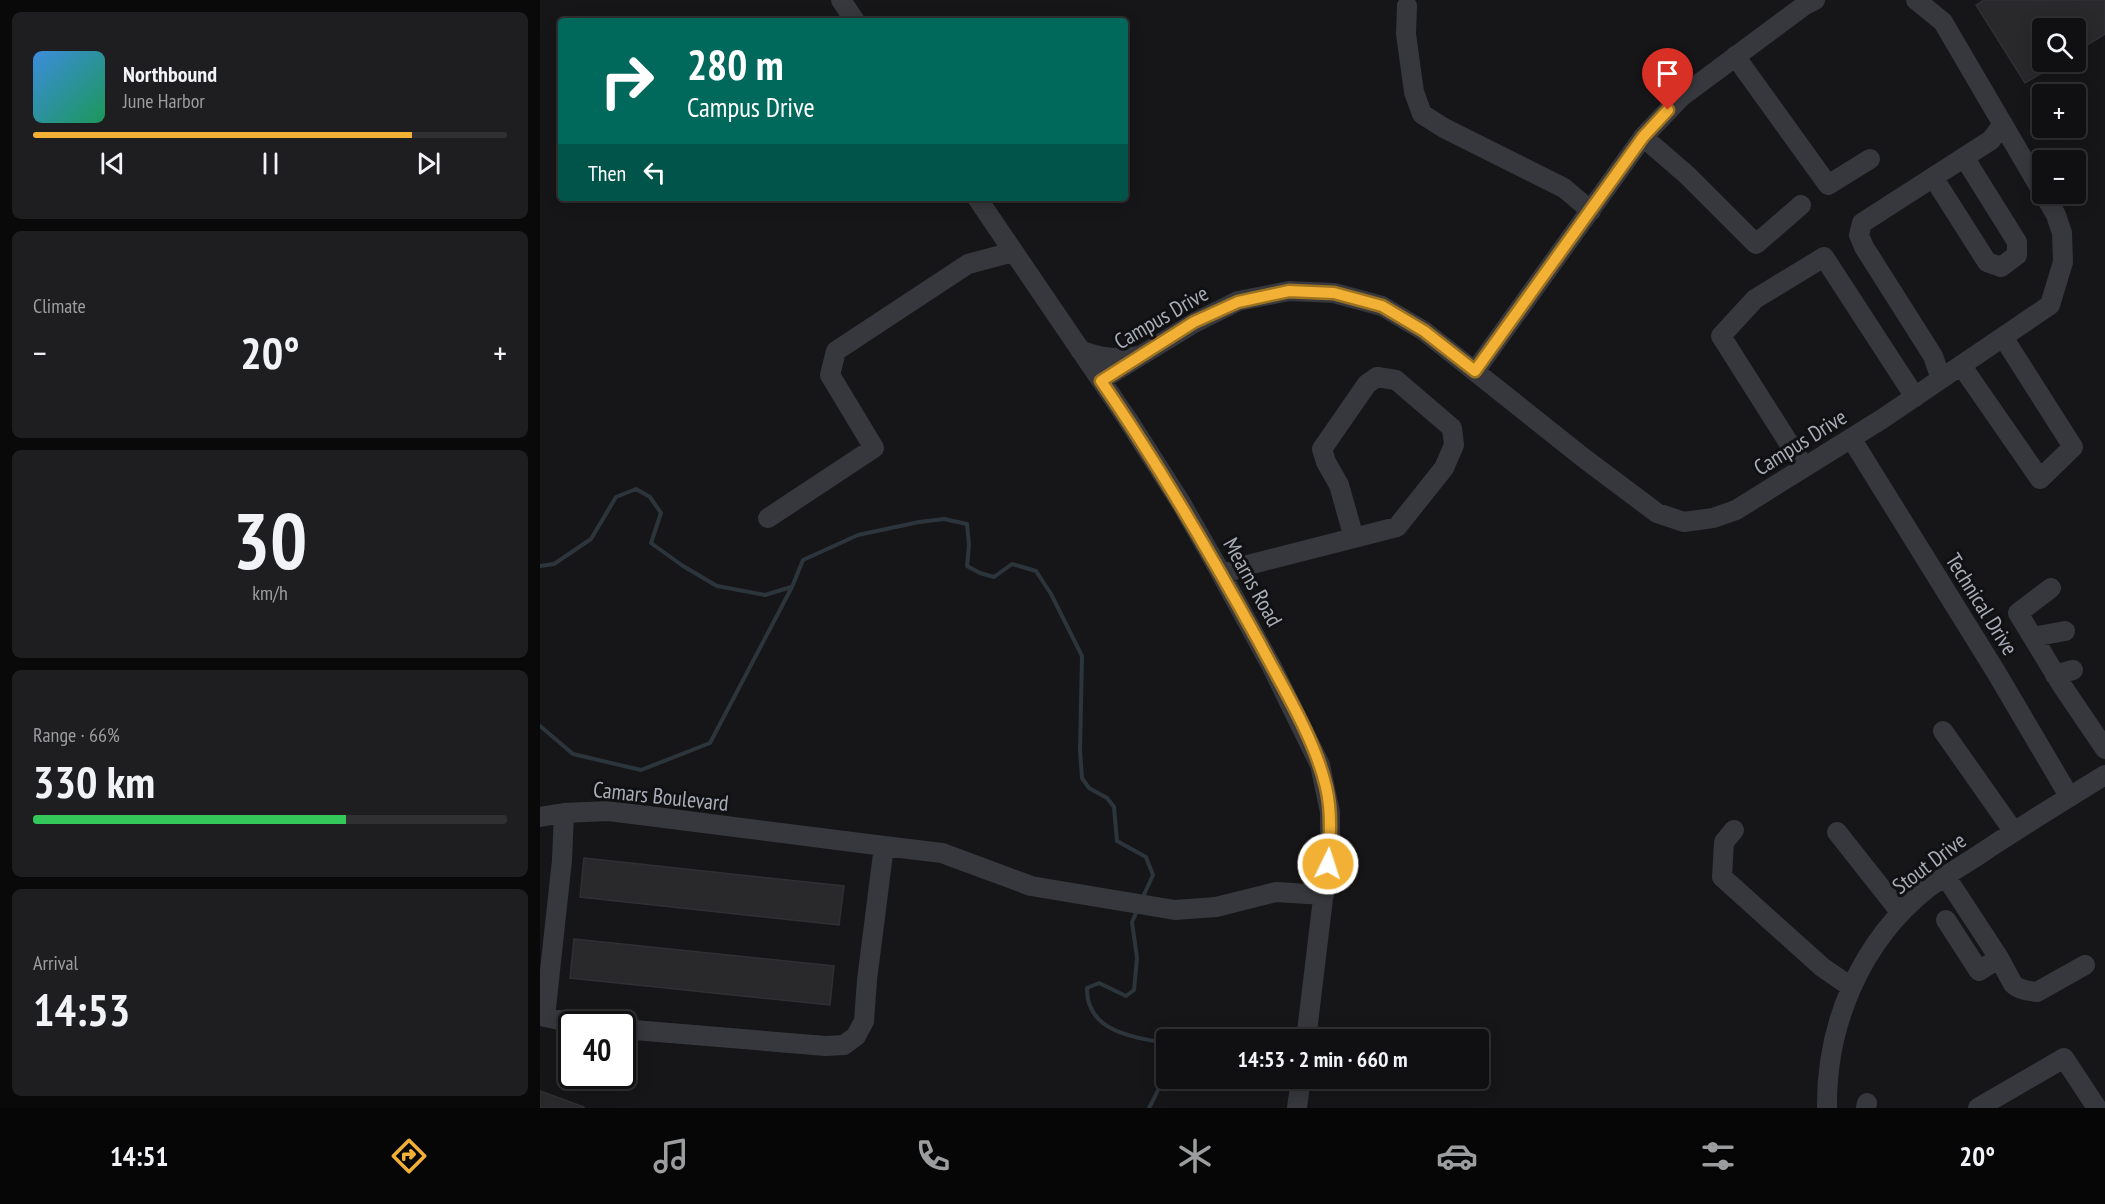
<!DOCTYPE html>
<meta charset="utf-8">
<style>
body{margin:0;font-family:"PT Sans Narrow",sans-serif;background:#1e1e20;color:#f1f3f6;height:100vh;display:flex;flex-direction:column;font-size:22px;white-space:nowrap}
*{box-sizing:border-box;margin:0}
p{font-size:20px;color:#9c9d9f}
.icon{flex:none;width:33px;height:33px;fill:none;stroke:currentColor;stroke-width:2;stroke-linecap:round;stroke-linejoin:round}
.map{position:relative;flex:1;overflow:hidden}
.drawer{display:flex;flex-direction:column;gap:12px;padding:12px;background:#09090a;width:540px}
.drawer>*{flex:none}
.guide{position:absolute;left:18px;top:18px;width:570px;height:183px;border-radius:6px;box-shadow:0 3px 15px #0003,0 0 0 2px #303032;background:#00695c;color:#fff;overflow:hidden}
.fabs{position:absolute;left:1492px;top:18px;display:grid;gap:12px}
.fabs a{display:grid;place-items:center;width:54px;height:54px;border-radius:6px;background:#101012;box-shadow:0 3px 15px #0003,0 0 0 2px #303032;font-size:30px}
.speed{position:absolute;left:18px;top:1011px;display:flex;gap:12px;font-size:30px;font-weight:700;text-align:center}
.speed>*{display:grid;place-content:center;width:78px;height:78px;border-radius:50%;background:#101012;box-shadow:0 3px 15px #0003,0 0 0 2px #303032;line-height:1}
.speed .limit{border:3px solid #111;border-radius:9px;background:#fff;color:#111}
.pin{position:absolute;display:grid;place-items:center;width:51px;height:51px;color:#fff;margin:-62px -26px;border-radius:50% 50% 50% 0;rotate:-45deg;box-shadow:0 0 6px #0007}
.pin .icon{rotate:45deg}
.me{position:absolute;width:66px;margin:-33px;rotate:4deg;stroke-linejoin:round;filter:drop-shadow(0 0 4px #0008)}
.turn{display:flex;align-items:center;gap:21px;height:126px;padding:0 30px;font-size:27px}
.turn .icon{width:78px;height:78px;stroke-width:2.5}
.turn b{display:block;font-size:42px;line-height:51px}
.then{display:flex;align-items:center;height:57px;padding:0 30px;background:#0003;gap:12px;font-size:22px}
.big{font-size:45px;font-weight:800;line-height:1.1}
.drawer .widget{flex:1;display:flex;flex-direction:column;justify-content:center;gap:9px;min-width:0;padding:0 21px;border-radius:9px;background:#1e1e20}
.drawer .dial{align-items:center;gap:0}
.dial b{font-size:78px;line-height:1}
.song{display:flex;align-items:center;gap:18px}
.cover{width:72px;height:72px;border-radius:9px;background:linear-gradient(135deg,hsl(210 70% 55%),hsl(150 70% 35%))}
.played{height:6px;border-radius:3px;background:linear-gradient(90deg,#f2b134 80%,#303032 80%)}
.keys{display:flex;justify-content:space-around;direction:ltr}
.heat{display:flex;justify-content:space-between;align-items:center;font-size:33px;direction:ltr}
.charge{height:9px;border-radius:4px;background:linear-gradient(90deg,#34c759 66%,#303032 0)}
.trip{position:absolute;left:616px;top:1029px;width:333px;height:60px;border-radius:6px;background:#101012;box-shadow:0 3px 15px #0003,0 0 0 2px #303032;font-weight:800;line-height:60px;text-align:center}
.menu{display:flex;height:96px;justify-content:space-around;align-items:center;background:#060607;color:#9c9d9f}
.menu .icon{width:42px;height:42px}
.menu .active{color:#f2b134}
.menu b{font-size:27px;color:#f1f3f6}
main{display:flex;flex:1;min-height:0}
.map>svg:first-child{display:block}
</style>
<main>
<section class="drawer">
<div class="widget">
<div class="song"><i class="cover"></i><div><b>Northbound</b><p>June Harbor</p></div></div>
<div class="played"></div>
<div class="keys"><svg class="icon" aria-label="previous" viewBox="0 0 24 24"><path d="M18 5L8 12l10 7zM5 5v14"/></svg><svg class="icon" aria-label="pause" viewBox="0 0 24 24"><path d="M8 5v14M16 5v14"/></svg><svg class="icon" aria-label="next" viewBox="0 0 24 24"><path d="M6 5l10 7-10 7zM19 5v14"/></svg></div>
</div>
<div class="widget"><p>Climate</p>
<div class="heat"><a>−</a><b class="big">20°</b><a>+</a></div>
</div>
<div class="widget dial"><b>30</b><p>km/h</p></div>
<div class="widget"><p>Range · 66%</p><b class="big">330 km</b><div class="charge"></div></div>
<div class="widget"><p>Arrival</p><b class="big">14:53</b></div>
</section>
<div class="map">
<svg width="1565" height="1108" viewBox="0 0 1565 1108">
<rect width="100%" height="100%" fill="#161618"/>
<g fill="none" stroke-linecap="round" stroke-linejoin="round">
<path stroke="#2c353c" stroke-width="4" d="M0,566L14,564L51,539L76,497L96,489L110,497L121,513L111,543L143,566L177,586L225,595L251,587
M0,726L33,754L101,770L170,743L252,587L263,560L318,535L379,522L404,519L427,524L429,545L427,566L440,573L454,577L472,564L496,571L511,594L542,656L540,751L542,778L549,788L567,798L574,807L577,841L606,857L613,875L602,899
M597,911L592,922L597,958L594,990L586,996L559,983L547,988C546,1029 589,1037 620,1042C630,1069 622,1084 609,1108"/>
</g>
<path fill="#29292c" stroke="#303034" stroke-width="1.5" d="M1444,0H1565V34L1536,52V28H1503V62H1520L1485,83L1436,5Z
M44,858L304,886L299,925L40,897Z
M34,939L294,966L290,1005L30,978Z
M0,1091L44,1107V1108H0Z"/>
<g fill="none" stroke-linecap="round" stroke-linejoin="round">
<path stroke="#37383d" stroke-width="20" d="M301,0L315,21
M1376,0L1403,22L1503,193
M867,6L866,34L874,92L882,114L904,128L1024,188L1051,211
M1195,56L1288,185L1330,159
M1103,137L1147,175L1216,244L1261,205
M1393,177L1447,262L1461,267L1477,255V242L1424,157
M437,198L588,420L641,503L673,559L732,667L780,765L790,812V840L766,1040
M540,350C560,358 577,360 598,356
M1421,365L1500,479L1533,447L1463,337
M935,371L1103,137L1141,97L1265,5L1275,0
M1401,379L1393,356L1324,247L1319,235L1322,223L1451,140L1463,124
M561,380L654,323L698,301L749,291L794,293L842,306L884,331L1045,459L1117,513L1144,522L1173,518L1196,510L1342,419L1510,305L1523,262L1522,233L1516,215L1504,194
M1311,438L1456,672L1529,796
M1264,467L1181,336L1215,299L1284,257L1375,397
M228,518L334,448L290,375L296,351L428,264L473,252
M682,575L704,566L857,527L904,468L914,445L912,428L856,380L837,377L827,384L782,449L786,462L799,485L814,538
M1511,588L1478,613L1523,687L1565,749
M1493,637L1525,631
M1515,675L1533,670
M1403,731L1474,832
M0,817L24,813
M1194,830L1184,842L1182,877L1282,967L1311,987
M1297,832L1361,913
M344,846L402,853L491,886L635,910L676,907L736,892L784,895
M1406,877L1459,958L1439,971L1406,920
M1459,958L1473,984C1479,990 1489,991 1497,992L1545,965
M38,1024L5,1017L22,860L24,813L69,811L344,846L327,980L324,1021L316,1036L304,1045L286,1046L82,1029
M757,1108L761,1078
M1287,1108C1286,1024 1321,941 1388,888C1407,874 1429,862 1449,848C1487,823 1526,799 1565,775
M1326,1108L1327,1103
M1438,1108L1524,1058L1557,1108"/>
</g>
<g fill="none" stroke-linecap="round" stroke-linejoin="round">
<defs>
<path id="route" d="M788,864C790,838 792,812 786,787C775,739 742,686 719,642C670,553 619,465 561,381L654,322L698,302L749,291L794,293L842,306L884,331L935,371L1103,137L1128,110"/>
</defs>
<use href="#route" stroke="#9d7322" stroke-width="15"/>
<use href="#route" stroke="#f2b134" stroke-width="10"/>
</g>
<g text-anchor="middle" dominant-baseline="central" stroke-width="6" stroke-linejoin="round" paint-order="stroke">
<g font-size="22" fill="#a8adb8" stroke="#111113">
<text transform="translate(621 317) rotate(-30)">Campus Drive</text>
<text transform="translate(1260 442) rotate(-32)">Campus Drive</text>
<text transform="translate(713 582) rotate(61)">Mearns Road</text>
<text transform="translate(1442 604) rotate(58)">Technical Drive</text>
<text transform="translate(121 796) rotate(6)">Camars Boulevard</text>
<text transform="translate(1389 863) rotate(-37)">Stout Drive</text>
</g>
</g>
</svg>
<div class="fabs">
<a><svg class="icon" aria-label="search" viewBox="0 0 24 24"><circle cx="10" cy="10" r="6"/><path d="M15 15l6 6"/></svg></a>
<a>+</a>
<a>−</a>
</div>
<div class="speed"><div class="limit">40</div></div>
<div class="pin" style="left:1128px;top:110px;background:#d93025"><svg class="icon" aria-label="arrive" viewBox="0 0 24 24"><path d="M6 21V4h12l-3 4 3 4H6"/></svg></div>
<svg class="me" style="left:788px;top:864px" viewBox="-20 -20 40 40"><circle r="17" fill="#f2b134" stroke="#fff" stroke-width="3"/><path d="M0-11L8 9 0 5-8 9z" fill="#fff"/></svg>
<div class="trip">14:53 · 2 min · 660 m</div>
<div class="guide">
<div class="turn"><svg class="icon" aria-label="right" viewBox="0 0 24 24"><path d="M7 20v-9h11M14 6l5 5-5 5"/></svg><div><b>280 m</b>Campus Drive</div></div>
<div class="then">Then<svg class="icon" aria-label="left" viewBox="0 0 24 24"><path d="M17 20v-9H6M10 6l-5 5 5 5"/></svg></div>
</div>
</div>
</main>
<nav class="menu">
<b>14:51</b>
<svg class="icon active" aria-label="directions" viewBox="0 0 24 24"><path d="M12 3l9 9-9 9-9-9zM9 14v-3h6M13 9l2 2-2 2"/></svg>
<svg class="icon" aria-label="music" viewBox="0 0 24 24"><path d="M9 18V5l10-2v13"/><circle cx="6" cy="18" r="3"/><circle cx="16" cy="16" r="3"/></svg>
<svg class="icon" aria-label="phone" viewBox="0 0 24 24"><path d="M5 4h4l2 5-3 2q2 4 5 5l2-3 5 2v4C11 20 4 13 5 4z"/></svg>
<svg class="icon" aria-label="climate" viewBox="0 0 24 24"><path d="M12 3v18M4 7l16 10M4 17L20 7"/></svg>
<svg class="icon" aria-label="car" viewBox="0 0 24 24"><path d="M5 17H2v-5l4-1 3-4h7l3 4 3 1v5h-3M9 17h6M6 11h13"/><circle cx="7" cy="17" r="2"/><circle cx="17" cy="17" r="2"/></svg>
<svg class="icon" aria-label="filters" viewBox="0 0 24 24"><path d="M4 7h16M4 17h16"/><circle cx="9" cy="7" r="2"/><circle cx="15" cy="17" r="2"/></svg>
<b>20°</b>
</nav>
